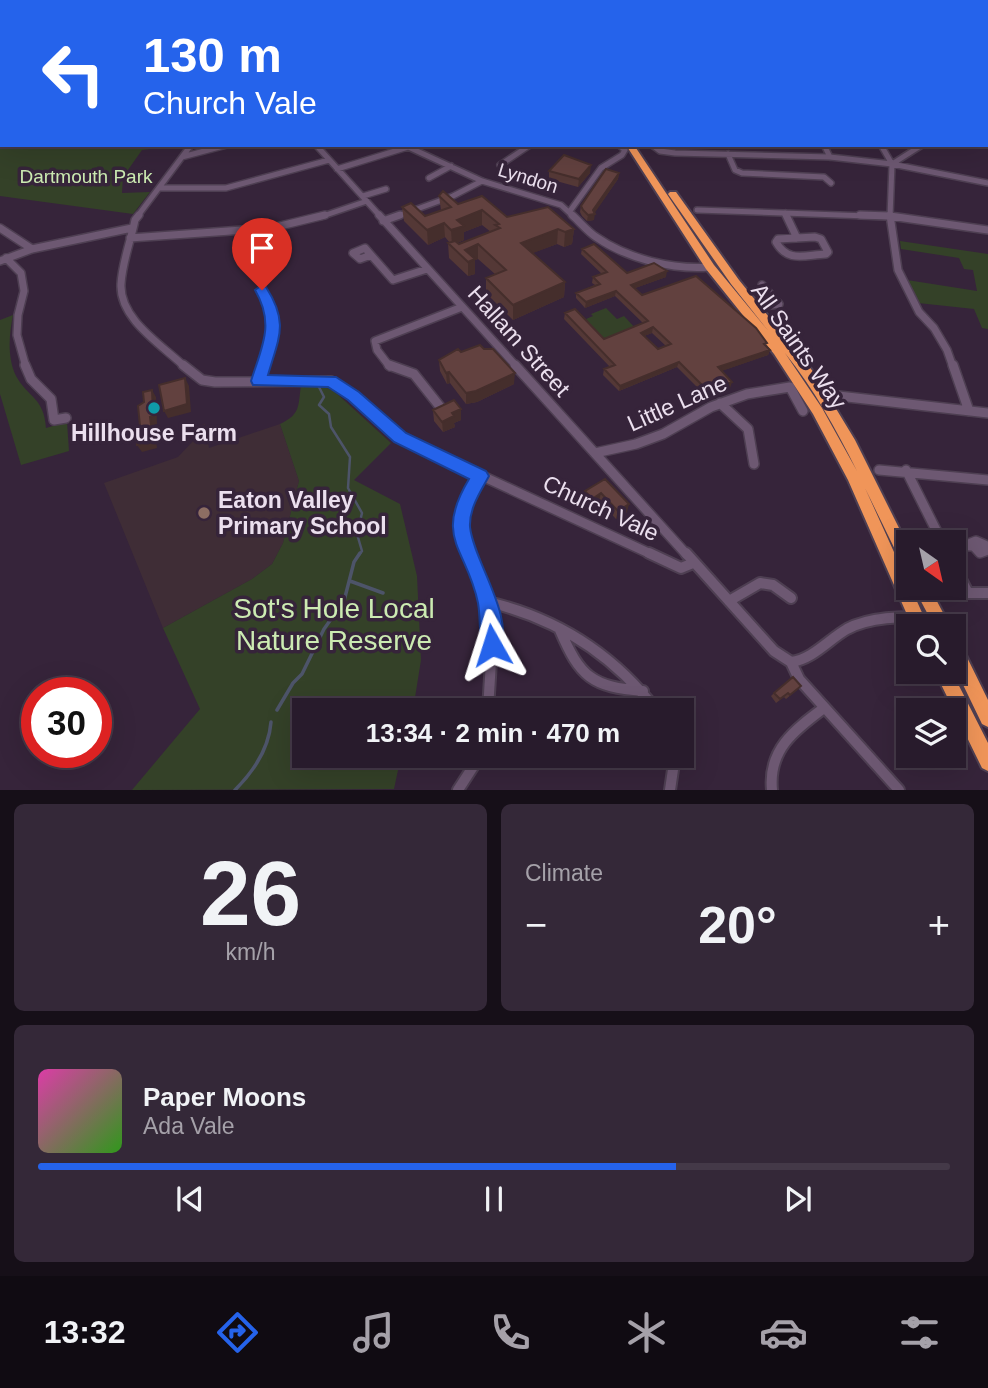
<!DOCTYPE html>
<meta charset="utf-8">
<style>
body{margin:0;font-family:Helvetica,sans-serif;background:#342838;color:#f1f3f6;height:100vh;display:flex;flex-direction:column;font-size:26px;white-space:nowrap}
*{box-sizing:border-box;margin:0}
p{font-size:23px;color:#a5a1a9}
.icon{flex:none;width:38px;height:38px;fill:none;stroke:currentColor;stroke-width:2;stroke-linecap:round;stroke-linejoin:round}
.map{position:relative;height:790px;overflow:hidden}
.sheet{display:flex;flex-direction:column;gap:14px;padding:14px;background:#160f18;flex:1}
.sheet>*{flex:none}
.hud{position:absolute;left:0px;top:0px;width:989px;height:147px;box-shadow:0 7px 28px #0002,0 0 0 2px #443948;background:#2563eb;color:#fff;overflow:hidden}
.needle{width:46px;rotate:146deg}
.tools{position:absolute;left:896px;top:530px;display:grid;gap:14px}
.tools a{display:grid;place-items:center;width:70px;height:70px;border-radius:0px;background:#281b2c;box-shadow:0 7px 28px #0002,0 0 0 2px #443948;font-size:35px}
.speed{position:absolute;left:21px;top:677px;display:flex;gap:14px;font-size:35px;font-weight:700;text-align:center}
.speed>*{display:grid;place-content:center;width:91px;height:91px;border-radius:50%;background:#281b2c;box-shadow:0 7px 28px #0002,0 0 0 2px #443948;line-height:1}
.speed .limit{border:10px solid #d22;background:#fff;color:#111}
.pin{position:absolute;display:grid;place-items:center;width:60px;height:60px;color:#fff;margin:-72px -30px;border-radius:50% 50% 50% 0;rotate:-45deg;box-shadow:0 0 7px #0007}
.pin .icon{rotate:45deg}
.me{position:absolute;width:77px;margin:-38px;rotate:354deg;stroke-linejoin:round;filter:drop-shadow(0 0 5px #0008)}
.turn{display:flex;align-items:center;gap:24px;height:147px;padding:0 28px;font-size:32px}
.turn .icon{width:91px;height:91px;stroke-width:2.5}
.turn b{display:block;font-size:49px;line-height:60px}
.big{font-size:52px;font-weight:700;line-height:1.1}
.sheet .tile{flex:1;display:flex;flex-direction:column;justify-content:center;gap:10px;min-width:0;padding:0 24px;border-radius:10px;background:#342838}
.sheet .dial{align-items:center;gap:0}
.dial b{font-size:91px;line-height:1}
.song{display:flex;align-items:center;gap:21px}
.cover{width:84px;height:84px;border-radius:10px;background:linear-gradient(135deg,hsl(320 70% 55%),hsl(110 70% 35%))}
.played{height:7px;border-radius:4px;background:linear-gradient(90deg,#2563eb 70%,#443948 70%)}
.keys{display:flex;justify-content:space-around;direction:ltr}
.heat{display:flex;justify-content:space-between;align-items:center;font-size:38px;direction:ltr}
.sheet .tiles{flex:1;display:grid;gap:14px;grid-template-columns:1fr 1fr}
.tile:last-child{grid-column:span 2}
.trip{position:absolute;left:292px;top:698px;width:402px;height:70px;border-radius:0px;background:#281b2c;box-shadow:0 7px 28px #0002,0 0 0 2px #443948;font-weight:700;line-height:70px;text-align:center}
.tabs{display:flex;height:112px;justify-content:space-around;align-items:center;background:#100b12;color:#a5a1a9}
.tabs .icon{width:49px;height:49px}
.tabs .on{color:#2563eb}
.tabs b{font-size:32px;color:#f1f3f6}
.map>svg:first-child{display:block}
</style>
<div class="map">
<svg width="988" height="790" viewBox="0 0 988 790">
<rect width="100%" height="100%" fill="#36243a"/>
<path fill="#3f2d36" d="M205,424L209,448L280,424L299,481L283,543L272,564L252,579L163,628L104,483L178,457L195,439L194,427Z"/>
<path fill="#344128" d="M0,18L2,145H185L142,150L123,177L122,193L150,192L133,214L0,196Z
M900,241L988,254V329L982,328L974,309L918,303L907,280L977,291L973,270L964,269L959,258L901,249Z
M606,308L617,319L624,316L637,330L604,343L587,325L590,324L586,319L593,316L591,314Z
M13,315C9,335 7,357 16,376C28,398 44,397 46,428L67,422L69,451L21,465L0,394V320Z
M301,385L326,387L334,391L391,443L354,480L400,504L417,576L421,660L413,710H304V756H401L394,789L132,790L200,709L163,628L252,579L272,564L283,543L299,481L280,424C301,414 298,406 301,385Z"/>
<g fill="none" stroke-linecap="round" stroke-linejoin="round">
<path stroke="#4d5469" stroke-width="2.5" d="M319,387L324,397L319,405L329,414L331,427L350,457L348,488L362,513L357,534L362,551L359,555"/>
<path stroke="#4d5469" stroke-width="3.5" d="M350,581L383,593
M277,710L293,683L302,674L324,629L344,601L354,562L360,553
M235,790C253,772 269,748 271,722"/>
<defs>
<path id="minor-far4" d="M514,0L542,2
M830,0L833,2
M679,1L685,2
M78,2L85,0"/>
<path id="minor-far3" d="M316,145L381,217
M404,145L482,181L561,205L574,217
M652,145L660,151L675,153L830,157L892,164L988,183
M824,145L830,157
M881,145L892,164L890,217
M728,154L735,170L742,173L824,177L831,183
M182,157L227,145
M892,164L922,145
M500,165L530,145
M337,169L408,147
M429,178L451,166
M160,188H226L329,160
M363,196L386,189
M697,210L896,217
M570,211L601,168L622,155L625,150L619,145
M785,213L787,217
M137,217L191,145
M320,217L367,201
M395,217L453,196L482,181"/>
<path id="minor-far2" d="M139,215L135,220C131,240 122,263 121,284C119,319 162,345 185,367
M379,215L517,367
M572,215C580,222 587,231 596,237C628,259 673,270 710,267
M786,215L797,238
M860,215L890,216L988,230
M890,215L898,270L919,312L934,328L947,350L953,367
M383,221L400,215
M0,228L32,249
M815,237L821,239L828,252L826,254C804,255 788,263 776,242L778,239Z
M130,238L272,228L325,215
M365,248L371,255L360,259L353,253Z
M371,255L393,280L427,269
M6,258L21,273L24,291L18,315L17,335L26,367
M0,261L32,249L132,228
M262,290C276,317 272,339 263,367
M756,307L779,304L762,285
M390,367L377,350L375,341L462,307"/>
<path id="minor-far1" d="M25,365L31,379L51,399L54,420L66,418
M183,365L202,380L215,382L331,381L353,396L400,438L653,555
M389,365L414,374L441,408
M515,365L687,555
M953,365L969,411
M259,381L264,365
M821,394L988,413
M720,403L748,429L754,464
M595,453L636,444L663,434L711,407L747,394L790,387L803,411
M879,470L988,480
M906,470L942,542
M976,541L985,545L988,550L980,553L971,543Z
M954,545L972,546
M469,555C458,525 465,503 480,476"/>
<path id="minor" d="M468,553L488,602
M649,553L681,568L693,563
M686,553L774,651L791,662L799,679L899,790
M954,566L968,593H988
M729,601L760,583L773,585L791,598
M560,630C580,677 592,687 643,691
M791,662C813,659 828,640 847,629C873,615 909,617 938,617
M488,710L492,645L488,602C556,618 613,654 656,710
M458,790L480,756
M670,790L675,756
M772,790C768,750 794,730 824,708"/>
<path id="highway" d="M0,0L8,2L0,3Z
M902,0H935L932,2H896Z
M953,0H981L978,2H947Z
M0,12H2V16H0Z
M626,145H634L714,265L770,333L731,284L668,194L670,192H676L739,280L815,374L855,440L908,546V568L903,566L865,488L908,583V588H911L928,626H912L848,480L813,414L774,354L706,269ZM785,353C814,389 836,429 857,471L822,408Z
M914,588H930L950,626H934Z
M954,641L960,643L988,700V727L982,724L954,666Z
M935,672H952L988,743V771L982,768Z"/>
</defs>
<use href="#minor-far4" stroke="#4e3f52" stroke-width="6"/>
<use href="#minor-far3" stroke="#4e3f52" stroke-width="8"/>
<use href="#minor-far2" stroke="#4e3f52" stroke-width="10"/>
<use href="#minor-far1" stroke="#4e3f52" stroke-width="12"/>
<use href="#minor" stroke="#4e3f52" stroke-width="14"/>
<use href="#highway" stroke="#4e3f52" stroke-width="4"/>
<use href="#minor-far4" stroke="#6d5872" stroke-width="4.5"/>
<use href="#minor-far3" stroke="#6d5872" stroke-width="5"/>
<use href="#minor-far2" stroke="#6d5872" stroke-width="7"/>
<use href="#minor-far1" stroke="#6d5872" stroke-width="9"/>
<use href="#minor" stroke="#6d5872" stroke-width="10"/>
<use href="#highway" fill="#f09559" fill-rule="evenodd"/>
</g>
<path fill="#543836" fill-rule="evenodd" d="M549,171L590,173L578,187L549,179Z
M619,173L618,179L594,213V220L587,221L582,216L580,212L581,206Z
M439,196L458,204L507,217L574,229L572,244L564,247L557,244L532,253L565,282L564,297L513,320L486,293V278L495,274L478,259L475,260V274L468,276L449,258L448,243H450L445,237L428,245L404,221L402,207L425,216L441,210ZM482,225L491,232L459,244L457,243L464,240V232Z
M582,249L627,273L666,277L635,288L642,295L766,346L770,350L768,355L721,371L730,388L707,397L677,367L619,391L603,375L604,369L610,367L564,319L565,313L604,339L643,323L615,296L585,308L576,298V293L595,285L592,283L593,277L602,274L581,254ZM652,333L666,346L658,349L644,336Z
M461,352L514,384L477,402L466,404L450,383L447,384L440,371L439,360Z
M433,410L461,420L454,423L455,427L443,432L434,421Z
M605,479L627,512L616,519L599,501L590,506L583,499L585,491Z
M797,690L786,699L784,697L776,703L771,696L774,693Z"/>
<path fill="#452e2c" d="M591,165L590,173L578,187L579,179Z
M619,173L618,179L594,214H595L594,220L587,221L588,215Z
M482,210V225L464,232V240L452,245L451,230L457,220Z
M444,223L445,237L428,245L427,230Z
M558,229L557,244L520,258L521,243Z
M574,229L572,244L564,247L565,232Z
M478,244V259L475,260V274L468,276V262L465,250Z
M667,271L666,277L630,290L631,285Z
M565,282L564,297L513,320V305Z
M616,291L615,296L585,308L586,302Z
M653,327L652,333L639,338L641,333Z
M770,350L768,355L716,373L718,367Z
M679,362L677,367L619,391L620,386Z
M449,372L450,383L447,384L446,373Z
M515,373L514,384L477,402L466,404V393Z
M185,378L189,386L191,412L168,418L164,411Z
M732,382L730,388L707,397L708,391Z
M152,390L156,397L157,424L154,425L157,448L142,452L137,445L150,417Z
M461,409V420L454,423L455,427L443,432L442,422L452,413Z
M601,493L599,501L590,506L592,499Z
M629,504L627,512L616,519L618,511Z"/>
<path fill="#62413f" stroke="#452e2c" stroke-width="2" fill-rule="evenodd" d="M113,0H160L162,2H116Z
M311,0H402L401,2H309Z
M564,155L591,165L579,179L549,171Z
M606,169L619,173L593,210L595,214L588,215L583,210L581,206Z
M443,191L458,204L482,196L507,217L548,207L574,229L565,232L558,229L521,243L565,282L513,305L486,278L506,270L478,244L465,250L475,259L468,262L448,243L455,241L459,244L500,228L495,225L499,224L482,210L457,220L464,226L451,230L444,223L427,230L402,207L411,203L425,216L451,207L439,196Z
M594,244L627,273L654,263L667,271L631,285L642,295L696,276L756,328L767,343L764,344L770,350L718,367L732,382L708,391L679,362L620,386L604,369L615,365L565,313L575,309L604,339L648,321L616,291L586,302L576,293L600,284L593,277L607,272L582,249ZM653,327L671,344L658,349L641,333Z
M480,345L484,349H493L515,373L476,391L466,393L449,372L446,373L439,360L458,349L461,352Z
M185,378L187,404L164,411L159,385Z
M152,390L153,416L150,417L153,441L137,445L136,427L140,426L138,406L144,402L143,392Z
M454,400L461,409L452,413L454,416L442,422L433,410Z
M605,479L629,504L618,511L601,493L592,499L585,491Z
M793,677L801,686L790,695L788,693L780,699L774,693Z"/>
<path fill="#2563eb" stroke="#184099" stroke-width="2" d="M262,285L266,287C289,323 279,337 268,375L336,377L359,392L406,433L486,471L489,476C481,491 469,508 470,527C474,562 515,616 500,652L492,655L485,652C478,637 481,620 478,603C467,548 433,539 469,479L394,442L348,400L328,387L253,385L251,381C262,346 275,324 255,290Z"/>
<circle fill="#0f9aa8" stroke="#36243a" stroke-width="2.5" cx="154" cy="408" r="7"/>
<circle fill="#8d6e63" stroke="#36243a" stroke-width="2.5" cx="204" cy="513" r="7"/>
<g text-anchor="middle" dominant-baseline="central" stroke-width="7" stroke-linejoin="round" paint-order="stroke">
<g font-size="19" fill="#ccebb2" stroke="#36243a">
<text x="86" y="176">Dartmouth Park</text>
</g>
<g font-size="19" fill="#ebdfee" stroke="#36243a">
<text transform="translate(528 178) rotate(17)">Lyndon</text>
</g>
<g font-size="23" fill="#ebdfee" stroke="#36243a">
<text transform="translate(519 341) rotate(48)">Hallam Street</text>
<text transform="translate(799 346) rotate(55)">All Saints Way</text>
<text transform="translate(677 403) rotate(-24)">Little Lane</text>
<text transform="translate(601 508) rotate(25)">Church Vale</text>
</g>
<g font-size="23" font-weight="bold" fill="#ebdfee" stroke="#36243a">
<text x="154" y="433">Hillhouse Farm</text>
<text x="218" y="500" text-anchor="start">Eaton Valley<tspan x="218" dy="26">Primary School</tspan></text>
</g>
<g font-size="28" fill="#ccebb2" stroke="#36243a">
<text x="334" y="608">Sot's Hole Local<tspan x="334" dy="32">Nature Reserve</tspan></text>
</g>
</g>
</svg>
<div class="tools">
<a><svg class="needle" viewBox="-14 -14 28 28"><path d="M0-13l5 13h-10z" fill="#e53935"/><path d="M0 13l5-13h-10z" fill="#a5a1a9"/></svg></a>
<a><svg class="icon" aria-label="search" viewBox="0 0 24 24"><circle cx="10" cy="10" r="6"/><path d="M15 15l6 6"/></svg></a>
<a><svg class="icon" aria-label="layers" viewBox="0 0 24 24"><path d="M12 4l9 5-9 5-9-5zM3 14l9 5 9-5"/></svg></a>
</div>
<div class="speed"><div class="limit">30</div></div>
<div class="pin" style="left:262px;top:290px;background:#d93025"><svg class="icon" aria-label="arrive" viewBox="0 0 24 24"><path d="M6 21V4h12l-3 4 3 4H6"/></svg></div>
<svg class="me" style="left:492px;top:645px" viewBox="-20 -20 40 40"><path d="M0-17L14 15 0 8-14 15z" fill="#2563eb" stroke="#fff" stroke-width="4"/></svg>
<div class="trip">13:34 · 2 min · 470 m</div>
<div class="hud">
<div class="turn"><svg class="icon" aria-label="left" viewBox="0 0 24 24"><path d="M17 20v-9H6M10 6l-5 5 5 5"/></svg><div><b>130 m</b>Church Vale</div></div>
</div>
</div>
<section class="sheet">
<div class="tiles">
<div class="tile dial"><b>26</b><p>km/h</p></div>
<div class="tile"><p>Climate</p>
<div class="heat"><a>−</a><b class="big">20°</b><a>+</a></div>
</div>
<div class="tile">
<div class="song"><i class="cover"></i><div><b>Paper Moons</b><p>Ada Vale</p></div></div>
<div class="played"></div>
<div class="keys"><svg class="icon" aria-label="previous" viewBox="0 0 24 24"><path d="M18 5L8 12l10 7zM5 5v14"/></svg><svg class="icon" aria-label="pause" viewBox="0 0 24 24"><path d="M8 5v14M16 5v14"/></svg><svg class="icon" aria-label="next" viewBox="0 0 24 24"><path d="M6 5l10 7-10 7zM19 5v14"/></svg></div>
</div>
</div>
</section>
<nav class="tabs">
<b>13:32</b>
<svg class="icon on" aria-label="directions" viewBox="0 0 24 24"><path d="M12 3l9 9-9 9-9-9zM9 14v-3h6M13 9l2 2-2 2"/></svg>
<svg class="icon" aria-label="music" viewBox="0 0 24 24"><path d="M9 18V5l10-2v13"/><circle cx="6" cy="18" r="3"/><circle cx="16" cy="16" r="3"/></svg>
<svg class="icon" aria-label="phone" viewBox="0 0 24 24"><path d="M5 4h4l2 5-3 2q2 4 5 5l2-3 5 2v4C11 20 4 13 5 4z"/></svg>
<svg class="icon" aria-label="climate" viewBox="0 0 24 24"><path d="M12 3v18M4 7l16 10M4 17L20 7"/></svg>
<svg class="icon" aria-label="car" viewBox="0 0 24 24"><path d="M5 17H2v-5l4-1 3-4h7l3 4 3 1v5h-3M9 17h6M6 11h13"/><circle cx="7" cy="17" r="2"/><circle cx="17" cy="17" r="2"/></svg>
<svg class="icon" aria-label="filters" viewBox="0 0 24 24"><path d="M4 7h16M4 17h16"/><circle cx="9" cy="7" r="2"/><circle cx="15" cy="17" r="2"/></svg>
</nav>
